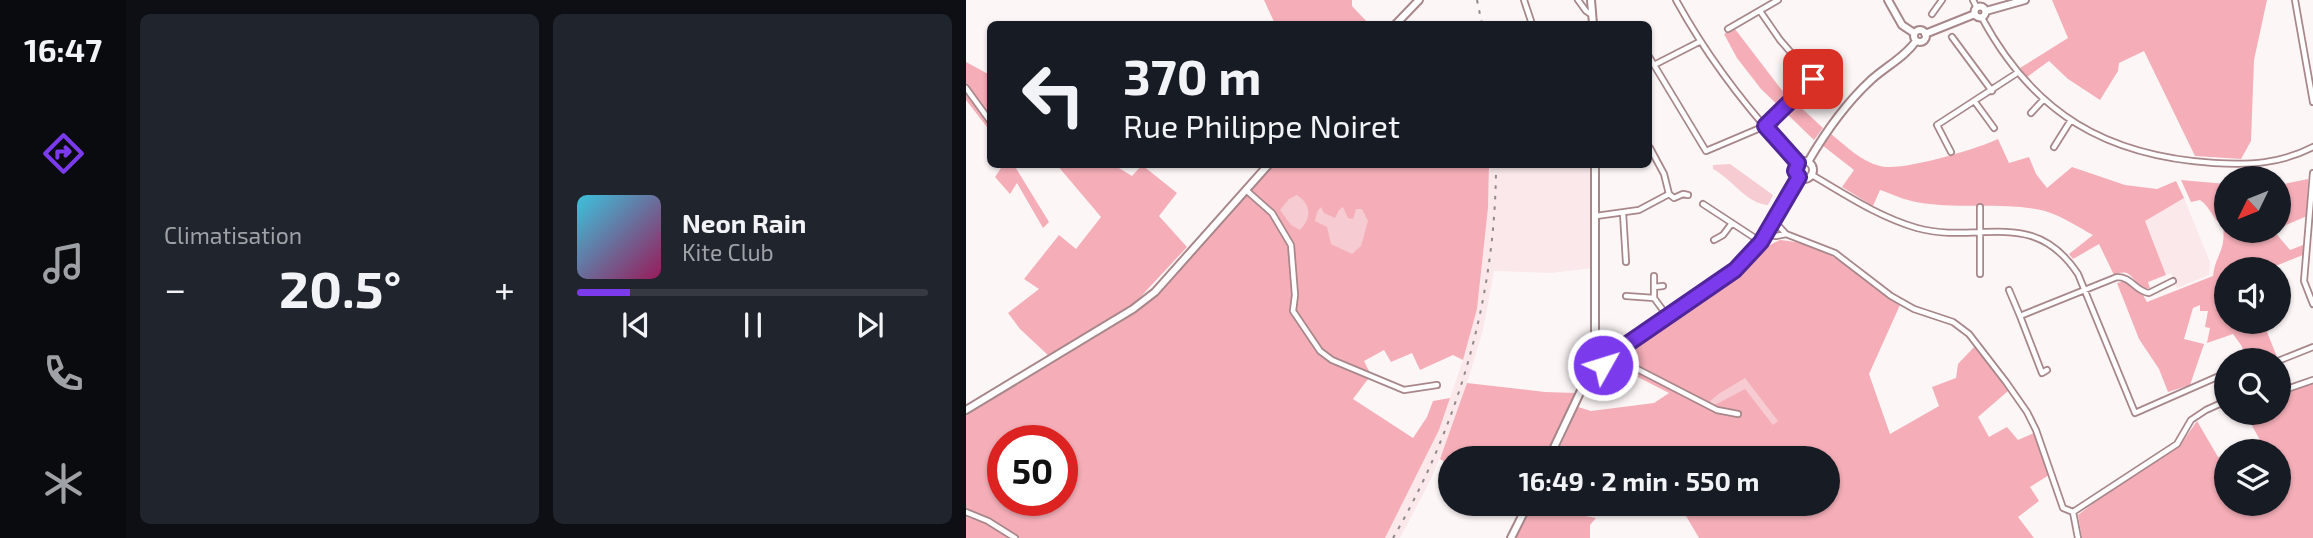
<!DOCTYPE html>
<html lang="fr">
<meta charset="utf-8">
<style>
body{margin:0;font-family:"Exo 2",sans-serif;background:#20242c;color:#f1f3f6;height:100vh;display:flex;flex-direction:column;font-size:26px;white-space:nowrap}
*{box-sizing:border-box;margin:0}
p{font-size:23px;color:#9ea1a6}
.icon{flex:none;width:38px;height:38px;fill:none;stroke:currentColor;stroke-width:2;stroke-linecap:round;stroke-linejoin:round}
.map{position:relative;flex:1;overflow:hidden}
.drawer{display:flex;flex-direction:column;gap:14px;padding:14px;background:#0d0f14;width:840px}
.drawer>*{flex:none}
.hud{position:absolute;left:21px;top:21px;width:665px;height:147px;border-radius:10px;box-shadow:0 2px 5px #0004;background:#171b24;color:#f1f3f6;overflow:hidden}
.needle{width:46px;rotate:227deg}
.buttons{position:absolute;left:1248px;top:166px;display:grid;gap:14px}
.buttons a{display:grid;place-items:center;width:77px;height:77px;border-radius:50%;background:#171b24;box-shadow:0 2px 5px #0004;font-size:35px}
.speed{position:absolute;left:21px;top:425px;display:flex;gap:14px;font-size:35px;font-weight:700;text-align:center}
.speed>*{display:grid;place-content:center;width:91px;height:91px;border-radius:50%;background:#171b24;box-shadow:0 2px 5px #0004;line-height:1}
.speed .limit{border:10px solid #d22;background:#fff;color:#111}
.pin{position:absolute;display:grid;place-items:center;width:60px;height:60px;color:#fff;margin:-30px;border-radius:14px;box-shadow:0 4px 10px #0006}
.me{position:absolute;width:77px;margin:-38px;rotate:51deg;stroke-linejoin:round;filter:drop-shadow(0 0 5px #0008)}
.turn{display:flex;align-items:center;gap:24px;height:147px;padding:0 21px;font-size:32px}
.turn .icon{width:91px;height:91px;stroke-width:2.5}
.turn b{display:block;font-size:49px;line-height:60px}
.big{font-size:52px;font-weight:700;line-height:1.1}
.drawer .card{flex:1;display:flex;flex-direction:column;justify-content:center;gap:10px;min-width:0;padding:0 24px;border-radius:10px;background:#20242c}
.song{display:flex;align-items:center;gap:21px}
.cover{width:84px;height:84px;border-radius:10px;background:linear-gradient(135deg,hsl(190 70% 55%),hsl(330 70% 35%))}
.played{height:7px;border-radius:4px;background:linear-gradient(90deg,#7c3aed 15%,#363941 15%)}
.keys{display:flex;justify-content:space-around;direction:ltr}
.heat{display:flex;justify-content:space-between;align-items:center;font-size:38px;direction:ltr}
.drawer .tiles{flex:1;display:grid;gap:14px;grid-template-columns:repeat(2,1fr)}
.trip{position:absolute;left:472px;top:446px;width:402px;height:70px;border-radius:35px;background:#171b24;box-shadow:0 2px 5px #0004;font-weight:700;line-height:70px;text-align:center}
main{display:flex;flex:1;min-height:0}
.tab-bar{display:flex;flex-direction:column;width:126px;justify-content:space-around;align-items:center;background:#090b0e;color:#9ea1a6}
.tab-bar .icon{width:49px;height:49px}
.tab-bar .selected{color:#7c3aed}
.tab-bar b{font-size:32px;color:#f1f3f6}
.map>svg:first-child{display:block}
</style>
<main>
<nav class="tab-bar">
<b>16:47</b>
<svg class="icon selected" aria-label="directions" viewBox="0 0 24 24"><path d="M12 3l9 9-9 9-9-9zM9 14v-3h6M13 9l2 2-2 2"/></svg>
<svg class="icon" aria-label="music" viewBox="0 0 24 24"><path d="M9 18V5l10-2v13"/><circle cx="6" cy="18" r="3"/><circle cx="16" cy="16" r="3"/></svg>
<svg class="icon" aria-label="phone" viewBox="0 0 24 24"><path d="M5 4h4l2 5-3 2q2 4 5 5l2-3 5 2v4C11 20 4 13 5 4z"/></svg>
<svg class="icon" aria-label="climate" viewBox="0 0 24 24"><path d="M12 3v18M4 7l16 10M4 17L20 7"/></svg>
</nav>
<section class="drawer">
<div class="tiles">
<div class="card"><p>Climatisation</p>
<div class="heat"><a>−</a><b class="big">20.5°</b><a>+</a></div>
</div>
<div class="card">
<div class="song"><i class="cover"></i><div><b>Neon Rain</b><p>Kite Club</p></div></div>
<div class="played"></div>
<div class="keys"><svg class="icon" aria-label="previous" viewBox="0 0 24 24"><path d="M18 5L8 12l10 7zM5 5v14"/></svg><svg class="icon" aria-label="pause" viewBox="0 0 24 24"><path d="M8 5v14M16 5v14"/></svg><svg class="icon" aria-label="next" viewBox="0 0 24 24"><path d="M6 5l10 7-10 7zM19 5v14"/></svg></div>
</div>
</div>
</section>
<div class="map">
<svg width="1347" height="538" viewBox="0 0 1347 538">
<rect width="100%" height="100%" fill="#fdf6f7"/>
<path fill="#fae8ea" d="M523,165H624L627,268L585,273L528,271L517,330L501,383L492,414L465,479L434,538H419L473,430L497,360L511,309L522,208Z
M1218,198L1244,262L1243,275L1211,288L1205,273L1200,275L1178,220Z"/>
<path fill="#f5aeb8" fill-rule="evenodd" d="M298,0H386V6L403,24H309Z
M1086,0H1301L1288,60L1285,141L1275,159L1229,156L1178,51L1153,63L1152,71L1134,100L1102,79L1083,61L1061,77L1054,68L1102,38Z
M769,29L815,89L857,128L848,140L795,89L771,58L758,34Z
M0,62L24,75V131L0,100Z
M864,133C880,146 894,161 914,166C935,172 1011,149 1032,139L1043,163L1063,157L1070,174L1081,188L1106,167L1159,185L1191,189L1210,181L1218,198L1179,221L1200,275L1182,282L1184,288L1178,289C1165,281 1166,267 1148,275L1133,244L1107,259L1103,254L1127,235C1112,227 1096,216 1079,211C1037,201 992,210 950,202C938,200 926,194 914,190L907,206L876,187L888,170L856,145Z
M37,165H48L83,222L77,228L51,183L44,194L29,177Z
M91,165H148L166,176L176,165L211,193L193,216L221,247L167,305L84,357L54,329L42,313L73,289L58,279L93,235L110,249L135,217Z
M307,165H523L522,208L511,309L497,360L487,355L454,370L446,353L425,362L418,350L398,361L405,375L387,399L447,438L461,417L467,401L484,398L473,430L419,538H0V410L189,292ZM37,441H96V500H37Z
M1342,179L1341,216L1313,228V185Z
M1215,180L1260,184V231H1308L1324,250L1337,245V255L1302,269L1260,270V322H1297L1311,357L1281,359L1275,345L1267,334L1241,343L1244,328L1239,327L1242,311H1234V305L1227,308L1218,339L1238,344L1224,385L1202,392L1193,369L1173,339L1151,283L1159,281L1177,295L1181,302L1247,276C1250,253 1260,252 1257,225C1246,220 1245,207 1234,200L1225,202Z
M814,240C862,243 897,278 934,305L903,374L924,434L973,406L966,387L990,378L992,364L1009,346L1042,391L1012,417L1023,437L1041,427L1052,440L1068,433L1083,475L1064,487L1073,501L1052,517L1068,538H733L713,504H863V458H589L612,407L625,411L688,403L703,393L660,371L652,361V356C688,333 727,311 760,284C778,269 792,249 814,240Z
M501,383L579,392L610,393L580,458H485V466L474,459Z
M1347,383V538H1116L1112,515L1160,478L1215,444L1231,421L1252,457L1260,456V504H1312V452L1278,451L1284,450L1294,440L1279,413H1312L1313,395Z
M566,506L630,518L624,525V538H548Z"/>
<path fill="#f6cbd1" d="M764,164L807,195L802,205C781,204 766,179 747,169V165Z
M331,195C345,204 346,218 334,230L325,225L314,210L323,199Z
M355,207L358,213L369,218L373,210L377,207L382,218L387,219L390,209H396L402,221L395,246L386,254L365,244L361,227L349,221L351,212Z
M779,378L812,421L807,425L779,389L747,406L744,401L754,393Z"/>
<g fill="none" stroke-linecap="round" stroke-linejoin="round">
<defs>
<path id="minor" d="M558,0L566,24
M612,0L620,11L626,15
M710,0C743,60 784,113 832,163
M1007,0L1011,8
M1329,0L1347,102
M966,14L976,0
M1016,18C1068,114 1140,156 1248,163C1284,165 1314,164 1347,147
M762,29L812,0
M986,37L1026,91
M682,55L740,151L799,126L848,79L814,40L794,11
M688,65L733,42
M0,88L24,121
M1009,102L1028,128
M1065,113L1078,99
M1088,147L1105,120
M684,148L698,174L703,194
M985,152L971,125L1051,73
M1347,173L1338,281L1347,304
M846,175C880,195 913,217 951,228C1013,245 1067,206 1112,274L1169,413L1260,373
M280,190L306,213L325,245L329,295L327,311L354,351L366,360L438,390L471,385
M737,204L795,242
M1014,207V274
M657,213L660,262
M630,216L673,210L703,194L708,198L717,194L722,195
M808,221L820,234L869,253L925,296L948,309L987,322L1003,334L1040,382L1061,412L1070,430L1097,508L1107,512
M800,234L810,236L820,234
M748,240L757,235L766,223
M688,287L697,286
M1043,290L1054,316L1151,277C1166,277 1169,291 1183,293L1207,281
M660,296L688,298V276
M688,298L702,317
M1054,316L1076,373L1081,370
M646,356L751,410L772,414
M1312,361L1347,347
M1312,392L1347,380
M0,512L22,521L49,538
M1107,512L1211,444L1225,420L1240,410L1260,401
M1107,512L1112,538"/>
<path id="tertiary" d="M922,0L936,25L948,33
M430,24L453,0
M0,410L167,309L189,292L303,164"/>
<path id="secondary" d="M625,0L627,24
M1008.5 12a5.5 5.5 0 1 1 11 0a5.5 5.5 0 1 1-11 0Z
M1020,11L1059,0
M948 36a6 6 0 1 1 12 0a6 6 0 1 1-12 0Z
M959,34L1009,14
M829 170a9 9 0 1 1 18 0a9 9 0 1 1-18 0Z
M842,162C860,131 879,104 905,80C919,67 939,57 950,41
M624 362a7 7 0 1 1 14 0a7 7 0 1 1-14 0Z
M629,356V164
M638,360L769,270L795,242L833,177
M583,458L619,382L625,364
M545,538L562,504"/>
</defs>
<use href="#minor" stroke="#a8878b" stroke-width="8"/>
<use href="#tertiary" stroke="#a8878b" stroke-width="10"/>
<use href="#secondary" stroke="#a8878b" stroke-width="10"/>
<use href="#minor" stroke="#fff" stroke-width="4.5"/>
<use href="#tertiary" stroke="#fff" stroke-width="6"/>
<use href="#secondary" stroke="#fff" stroke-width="6"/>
<path stroke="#92898a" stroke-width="2" stroke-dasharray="3.5 7" stroke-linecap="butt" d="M511,0L516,24
M427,538C493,425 530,295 530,164"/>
</g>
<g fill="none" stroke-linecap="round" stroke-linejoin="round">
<defs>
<path id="route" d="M637,365L638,360L769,270L795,242L833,177L829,171L832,163L799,126L847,79"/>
</defs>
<use href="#route" stroke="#51269a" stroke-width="18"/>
<use href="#route" stroke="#7c3aed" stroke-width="12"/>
</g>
</svg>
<div class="buttons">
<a><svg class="needle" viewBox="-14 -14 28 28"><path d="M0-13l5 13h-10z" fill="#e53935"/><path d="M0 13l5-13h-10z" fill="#9ea1a6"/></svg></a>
<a><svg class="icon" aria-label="sound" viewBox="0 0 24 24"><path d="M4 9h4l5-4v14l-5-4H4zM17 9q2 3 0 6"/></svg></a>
<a><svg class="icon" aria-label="search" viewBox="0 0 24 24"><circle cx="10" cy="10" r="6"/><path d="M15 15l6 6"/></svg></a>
<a><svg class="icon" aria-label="layers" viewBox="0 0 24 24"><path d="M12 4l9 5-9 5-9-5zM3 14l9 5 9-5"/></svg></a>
</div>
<div class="speed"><div class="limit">50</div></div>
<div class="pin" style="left:847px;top:79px;background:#d93025"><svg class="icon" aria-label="arrive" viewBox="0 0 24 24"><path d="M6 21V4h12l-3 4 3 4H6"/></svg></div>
<svg class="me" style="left:637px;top:365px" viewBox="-20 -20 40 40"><circle r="17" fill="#7c3aed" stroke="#fff" stroke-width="3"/><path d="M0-11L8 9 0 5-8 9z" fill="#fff"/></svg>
<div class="trip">16:49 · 2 min · 550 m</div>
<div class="hud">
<div class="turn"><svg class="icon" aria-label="left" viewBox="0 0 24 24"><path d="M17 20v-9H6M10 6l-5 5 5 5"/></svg><div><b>370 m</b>Rue Philippe Noiret</div></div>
</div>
</div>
</main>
